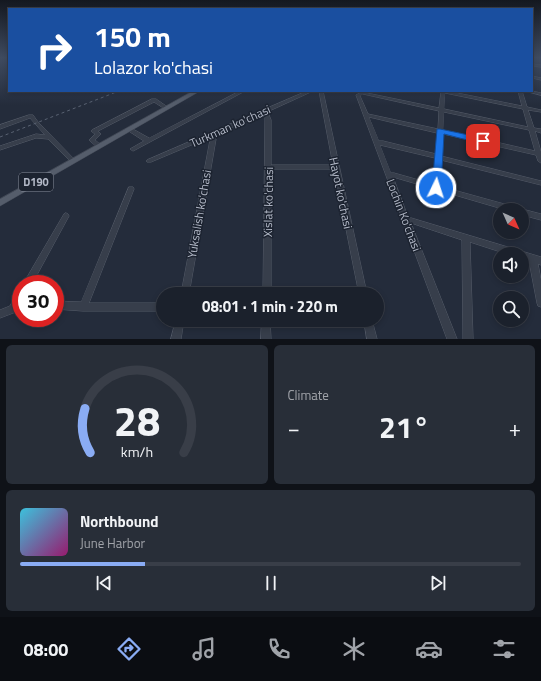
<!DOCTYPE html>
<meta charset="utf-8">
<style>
body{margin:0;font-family:"Titillium Web",sans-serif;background:#282e38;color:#f1f3f6;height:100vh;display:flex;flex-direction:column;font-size:15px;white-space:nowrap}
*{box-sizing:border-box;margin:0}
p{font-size:13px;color:#a0a3a9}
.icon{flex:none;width:22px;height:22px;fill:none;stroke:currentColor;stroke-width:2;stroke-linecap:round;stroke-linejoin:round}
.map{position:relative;height:339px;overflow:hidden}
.side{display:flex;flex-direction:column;gap:6px;padding:6px;background:#0f1218;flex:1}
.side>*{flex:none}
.hud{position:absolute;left:8px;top:8px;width:525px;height:84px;border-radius:0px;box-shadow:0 2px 6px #0003,0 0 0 1px #393e48;background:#1a4fa0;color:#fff;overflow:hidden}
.needle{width:26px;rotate:135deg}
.tools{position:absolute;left:493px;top:203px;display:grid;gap:8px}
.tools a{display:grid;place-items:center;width:36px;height:36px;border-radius:50%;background:#1b212c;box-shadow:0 2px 6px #0003,0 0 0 1px #393e48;font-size:20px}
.speed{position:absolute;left:12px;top:275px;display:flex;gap:8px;font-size:20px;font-weight:700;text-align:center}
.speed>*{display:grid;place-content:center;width:52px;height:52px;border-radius:50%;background:#1b212c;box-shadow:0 2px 6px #0003,0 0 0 1px #393e48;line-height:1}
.speed .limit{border:6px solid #d22;background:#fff;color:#111}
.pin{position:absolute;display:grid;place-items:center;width:34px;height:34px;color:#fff;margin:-17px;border-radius:8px;box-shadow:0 2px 6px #0006}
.me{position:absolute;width:44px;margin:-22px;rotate:4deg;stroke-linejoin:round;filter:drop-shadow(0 0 3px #0008)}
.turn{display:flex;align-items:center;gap:14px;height:84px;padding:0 20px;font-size:18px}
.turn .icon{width:52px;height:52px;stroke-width:2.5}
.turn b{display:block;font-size:28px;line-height:34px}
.big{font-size:30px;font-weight:700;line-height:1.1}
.side .card{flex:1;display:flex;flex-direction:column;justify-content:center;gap:6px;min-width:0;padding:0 14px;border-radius:6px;background:#282e38}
.side .dial{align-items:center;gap:0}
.dial svg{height:104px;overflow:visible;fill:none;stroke:#393e48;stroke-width:7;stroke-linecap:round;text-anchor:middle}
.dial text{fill:#f1f3f6;stroke:none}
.song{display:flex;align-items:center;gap:12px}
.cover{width:48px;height:48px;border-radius:6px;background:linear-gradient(135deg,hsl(190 70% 55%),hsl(320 70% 35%))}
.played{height:4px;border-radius:2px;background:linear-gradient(90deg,#8aacf4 25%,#393e48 25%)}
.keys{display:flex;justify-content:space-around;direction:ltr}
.heat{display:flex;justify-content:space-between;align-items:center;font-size:22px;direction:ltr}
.side .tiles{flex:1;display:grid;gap:6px;grid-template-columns:1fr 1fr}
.card:last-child{grid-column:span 2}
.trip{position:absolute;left:156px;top:287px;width:228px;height:40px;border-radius:20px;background:#1b212c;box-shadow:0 2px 6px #0003,0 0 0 1px #393e48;font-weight:700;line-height:40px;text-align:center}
.menu{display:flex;height:64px;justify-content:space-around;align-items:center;background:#0b0d12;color:#a0a3a9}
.menu .icon{width:28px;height:28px}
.menu .on{color:#8aacf4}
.menu b{font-size:18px;color:#f1f3f6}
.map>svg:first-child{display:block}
</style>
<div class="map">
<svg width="541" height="339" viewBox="0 0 541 339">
<rect width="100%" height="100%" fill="#242c3b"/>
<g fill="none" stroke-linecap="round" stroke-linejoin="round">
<defs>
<path id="minor" d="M532,64L541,65V67L532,66Z
M532,76L541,78V80L532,78Z
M240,91H245L135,150L133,151L130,149L144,141L127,130L126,129L127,128H131L149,138Z
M307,91H313L267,112L269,115L271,120V165H333L319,91H323L367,294H359L334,169H271V294H263L265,120V115L263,114L212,136L216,139L189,294H181L210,140L208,138L151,162H147L146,161L147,160Z
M438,91H447L522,106L518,91H522L527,107L541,110V112L528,110L534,128L541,129V133L535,131L541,152V163L538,161L536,155L443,134L441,156L541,181V185L441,160L439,186L515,207L517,208L518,210H506L393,177L408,217L541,257V265L538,264L541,280V307L538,306L537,303L529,261L522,258V254H507L470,242L473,339H463L462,240L411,223L457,339H447L356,95L362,92L439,108L441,92ZM445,93L523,109L528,127L444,109ZM363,94L439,111L438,129L368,114L360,96ZM444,112L529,130L535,151L443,130ZM369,117L437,133L436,154L383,141H379ZM380,145L435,158L433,184L394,173H391Z
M525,91H532L541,93V95Z
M152,99H156L169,108L167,109H165L154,102L98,131L101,134L95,140L102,146L101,147H97L90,141L89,140L95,134L91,131L92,130Z
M29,115H33L38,122L75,160L76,161L75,162H71L48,139L36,138L0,150V146L36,134L45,135L30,118L0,129V125Z
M129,187H133L134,189L89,303H163V311H83L55,309V301L81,302Z
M522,209L541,214V220L522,215V210H520Z
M66,213L68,214L69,216L32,284H23L64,214Z
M21,290V310L0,318V310L10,306L18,291Z
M176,320H184L181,339H171Z
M262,320H270L271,339H261Z
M364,320H372L377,339H367Z"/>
<path id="major" d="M193,91H200L0,206V199Z"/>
</defs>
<use href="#minor" stroke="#555c69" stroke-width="1"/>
<use href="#major" stroke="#404754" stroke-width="1"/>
<use href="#minor" fill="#373e4b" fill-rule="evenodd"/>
<use href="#major" fill="#555d6b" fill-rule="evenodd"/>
<path stroke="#596272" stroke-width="1" stroke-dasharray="3 3" stroke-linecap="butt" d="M0,137L119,91"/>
</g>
<linearGradient id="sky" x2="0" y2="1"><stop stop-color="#141820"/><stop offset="0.55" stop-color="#3f4b60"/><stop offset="1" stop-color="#3f4b60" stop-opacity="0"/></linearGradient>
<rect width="541" height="105" fill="url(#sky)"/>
<path fill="#1a73e8" stroke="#114b97" d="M437,129H440L483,138L487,141L483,144L444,134L441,188L436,192L432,188Z"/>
<g text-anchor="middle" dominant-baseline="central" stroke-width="3" stroke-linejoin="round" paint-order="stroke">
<rect fill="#1c2330" stroke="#868c9a" stroke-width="1" x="19" y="173" width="34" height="18" rx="3"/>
<g font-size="11" font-weight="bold" fill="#b3b9c7">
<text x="36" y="182">D190</text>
</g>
<g font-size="12" fill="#b3b9c7" stroke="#1c2330">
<text transform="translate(230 126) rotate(-24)">Turkman ko'chasi</text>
<text transform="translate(341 193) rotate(78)">Hayot ko'chasi</text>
<text transform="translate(268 202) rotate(-89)">Xislat ko'chasi</text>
<text transform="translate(199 214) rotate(-80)">Yuksalish ko'chasi</text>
<text transform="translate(404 215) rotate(69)">Lochin Ko'chasi</text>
</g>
</g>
</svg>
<div class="tools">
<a><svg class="needle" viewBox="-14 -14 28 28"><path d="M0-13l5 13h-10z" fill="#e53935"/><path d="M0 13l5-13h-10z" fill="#a0a3a9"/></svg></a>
<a><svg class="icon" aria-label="sound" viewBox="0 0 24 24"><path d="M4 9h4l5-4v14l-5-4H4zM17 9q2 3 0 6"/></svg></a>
<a><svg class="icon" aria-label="search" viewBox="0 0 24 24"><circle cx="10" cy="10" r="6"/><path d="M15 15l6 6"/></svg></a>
</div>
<div class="speed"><div class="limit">30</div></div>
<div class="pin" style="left:483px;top:141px;background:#d93025"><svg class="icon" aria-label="arrive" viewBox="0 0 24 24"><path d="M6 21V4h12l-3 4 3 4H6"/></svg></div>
<svg class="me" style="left:436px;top:188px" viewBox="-20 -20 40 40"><circle r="17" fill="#1a73e8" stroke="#fff" stroke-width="3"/><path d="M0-11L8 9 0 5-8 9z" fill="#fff"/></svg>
<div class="trip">08:01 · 1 min · 220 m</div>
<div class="hud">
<div class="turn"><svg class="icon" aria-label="right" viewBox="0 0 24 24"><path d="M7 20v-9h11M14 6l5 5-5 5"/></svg><div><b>150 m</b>Lolazor ko'chasi</div></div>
</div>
</div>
<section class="side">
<div class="tiles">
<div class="card dial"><svg viewBox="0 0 100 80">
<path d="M14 69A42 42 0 1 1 86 69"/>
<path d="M14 69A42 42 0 0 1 10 35" stroke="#8aacf4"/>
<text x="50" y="56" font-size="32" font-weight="700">28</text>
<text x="50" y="72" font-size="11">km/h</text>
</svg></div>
<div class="card"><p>Climate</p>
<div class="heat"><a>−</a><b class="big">21°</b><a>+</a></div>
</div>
<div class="card">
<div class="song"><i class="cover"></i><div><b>Northbound</b><p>June Harbor</p></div></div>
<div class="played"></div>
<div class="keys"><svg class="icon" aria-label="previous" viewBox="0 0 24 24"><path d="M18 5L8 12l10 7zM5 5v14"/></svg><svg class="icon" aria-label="pause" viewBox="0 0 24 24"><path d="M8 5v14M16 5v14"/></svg><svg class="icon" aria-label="next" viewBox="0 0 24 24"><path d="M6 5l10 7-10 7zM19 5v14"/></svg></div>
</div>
</div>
</section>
<nav class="menu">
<b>08:00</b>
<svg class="icon on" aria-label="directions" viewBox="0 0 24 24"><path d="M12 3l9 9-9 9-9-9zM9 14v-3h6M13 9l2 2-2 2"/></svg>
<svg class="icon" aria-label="music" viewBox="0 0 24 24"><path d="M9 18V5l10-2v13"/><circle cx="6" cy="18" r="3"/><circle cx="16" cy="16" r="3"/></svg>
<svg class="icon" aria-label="phone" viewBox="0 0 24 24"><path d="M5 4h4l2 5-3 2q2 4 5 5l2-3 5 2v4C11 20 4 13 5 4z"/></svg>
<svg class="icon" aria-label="climate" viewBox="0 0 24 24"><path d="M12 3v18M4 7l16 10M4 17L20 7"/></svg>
<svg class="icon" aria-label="car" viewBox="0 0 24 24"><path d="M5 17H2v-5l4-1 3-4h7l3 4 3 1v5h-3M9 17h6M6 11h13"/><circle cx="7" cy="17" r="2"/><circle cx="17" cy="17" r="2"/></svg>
<svg class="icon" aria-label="filters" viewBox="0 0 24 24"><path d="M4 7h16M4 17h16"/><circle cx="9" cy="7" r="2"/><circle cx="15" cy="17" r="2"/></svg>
</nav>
